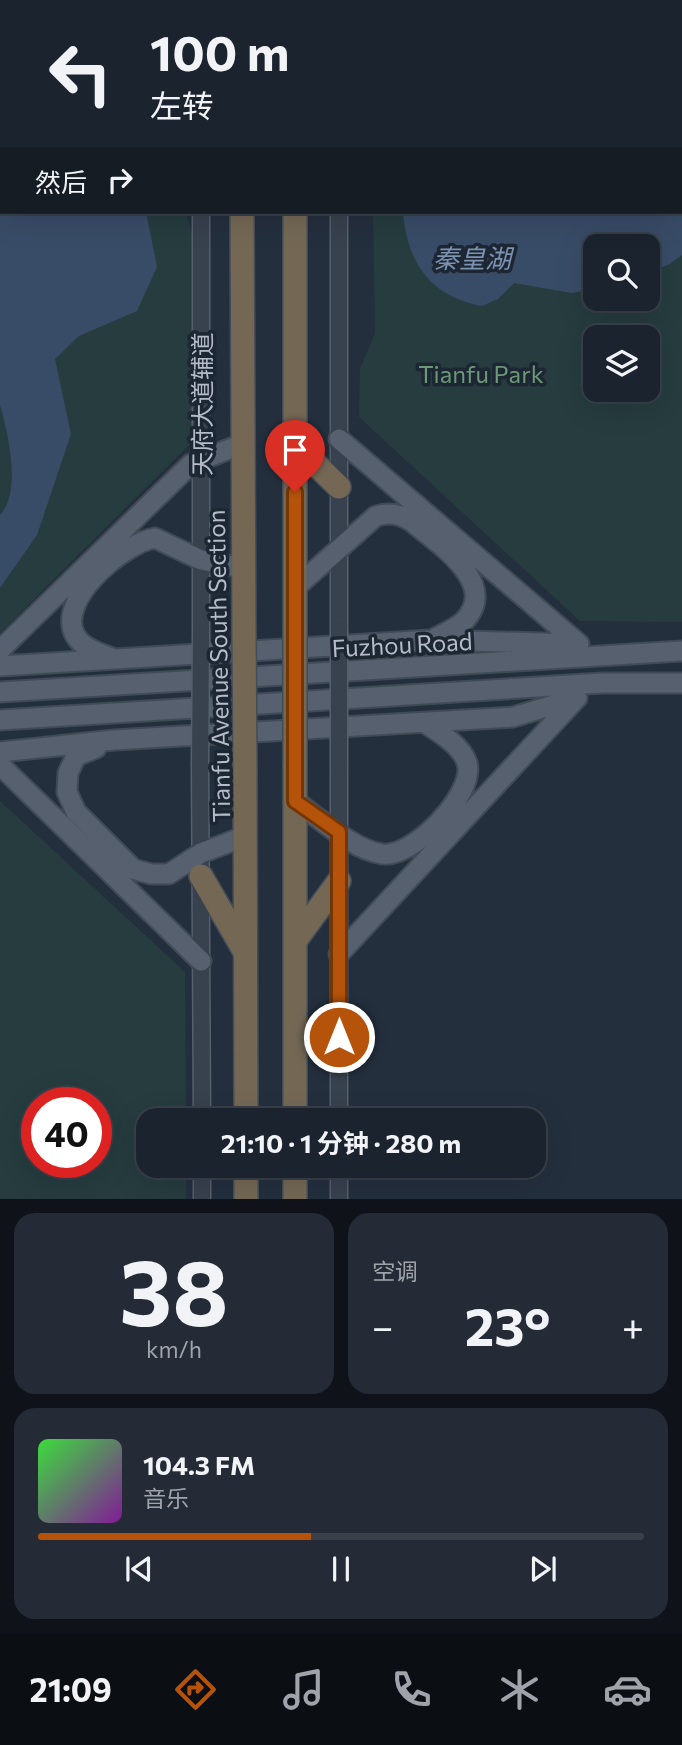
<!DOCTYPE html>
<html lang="zh">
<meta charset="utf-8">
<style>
body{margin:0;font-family:Commissioner,"Noto Sans SC",sans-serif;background:#242b36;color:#f1f3f6;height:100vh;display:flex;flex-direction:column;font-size:26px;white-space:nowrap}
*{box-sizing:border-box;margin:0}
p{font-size:23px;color:#a0a4aa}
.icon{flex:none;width:38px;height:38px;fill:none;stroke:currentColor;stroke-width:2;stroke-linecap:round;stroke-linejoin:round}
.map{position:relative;height:1199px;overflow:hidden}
.sheet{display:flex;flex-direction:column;gap:14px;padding:14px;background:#0f1319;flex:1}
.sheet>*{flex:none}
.hud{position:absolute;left:0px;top:0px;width:682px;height:214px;box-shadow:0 7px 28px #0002,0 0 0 2px #39404a;background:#1b232e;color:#f1f3f6;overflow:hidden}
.controls{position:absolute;left:583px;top:234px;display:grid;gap:14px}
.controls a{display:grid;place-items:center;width:77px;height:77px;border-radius:14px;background:#1b232e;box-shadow:0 7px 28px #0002,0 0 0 2px #39404a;font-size:35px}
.speed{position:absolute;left:21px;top:1087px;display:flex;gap:14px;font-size:35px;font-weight:700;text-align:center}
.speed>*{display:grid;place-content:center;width:91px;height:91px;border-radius:50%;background:#1b232e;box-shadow:0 7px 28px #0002,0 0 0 2px #39404a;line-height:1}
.speed .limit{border:10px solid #d22;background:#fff;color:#111}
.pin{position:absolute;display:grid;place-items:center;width:60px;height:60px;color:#fff;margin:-72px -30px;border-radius:50% 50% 50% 0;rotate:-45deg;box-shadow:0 0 7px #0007}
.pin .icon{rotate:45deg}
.me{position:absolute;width:77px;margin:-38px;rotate:0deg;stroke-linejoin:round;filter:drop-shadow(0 0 5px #0008)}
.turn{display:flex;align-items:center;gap:24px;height:147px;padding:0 35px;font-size:32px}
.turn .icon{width:91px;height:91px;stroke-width:2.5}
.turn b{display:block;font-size:49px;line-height:60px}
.then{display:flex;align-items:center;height:66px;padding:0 35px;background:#0003;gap:14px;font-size:26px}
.big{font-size:52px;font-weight:700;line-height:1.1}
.sheet .card{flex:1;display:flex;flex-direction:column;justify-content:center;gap:10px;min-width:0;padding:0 24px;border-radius:21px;background:#242b36}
.sheet .dial{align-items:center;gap:0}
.dial b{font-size:91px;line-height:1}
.song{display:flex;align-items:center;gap:21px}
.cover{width:84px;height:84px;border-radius:10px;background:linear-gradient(135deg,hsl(120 70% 55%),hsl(290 70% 35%))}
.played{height:7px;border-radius:4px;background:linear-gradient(90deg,#b45309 45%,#39404a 45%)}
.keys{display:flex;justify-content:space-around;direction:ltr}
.heat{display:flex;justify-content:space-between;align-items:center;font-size:38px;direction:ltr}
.sheet .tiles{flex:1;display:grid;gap:14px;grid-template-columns:1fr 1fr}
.card:last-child{grid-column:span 2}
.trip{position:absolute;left:136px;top:1108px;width:410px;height:70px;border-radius:21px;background:#1b232e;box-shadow:0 7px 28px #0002,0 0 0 2px #39404a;font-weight:700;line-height:70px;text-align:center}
.tab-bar{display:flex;height:112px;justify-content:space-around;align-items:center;background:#0b0e12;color:#a0a4aa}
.tab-bar .icon{width:49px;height:49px}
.tab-bar .on{color:#b45309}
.tab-bar b{font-size:32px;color:#f1f3f6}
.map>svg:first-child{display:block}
</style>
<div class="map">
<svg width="682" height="1199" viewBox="0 0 682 1199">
<rect width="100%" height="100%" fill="#242f3e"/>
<path fill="#263c3f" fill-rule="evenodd" d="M0,0H194L2,2V212H186L194,239L192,442L0,633Z
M360,0H682V622L580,621L359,417L360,369L375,333L373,212H681V2ZM595,247H648V299H595ZM595,338H648V390H595Z
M0,801L185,972L186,1120H149V1166H186V1199H0ZM37,1102H96V1162H37Z"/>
<path fill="#394c67" d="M0,0H128L2,2V212H146L157,267L137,311L79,336L55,359L71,434L37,535L0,588V515C22,491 8,433 0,405Z
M449,0H682V255L670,264L648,273V247H595V289L572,293L514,283L498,299L482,306C431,297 407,263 403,212H681V2Z"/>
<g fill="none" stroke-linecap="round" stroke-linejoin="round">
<defs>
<path id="minor" d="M339,0V2
M201,2V0
M339,212V631
M201,638V212
M339,763V1120
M200,766L202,1120
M202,1166V1199
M339,1166V1199"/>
<path id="major" d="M339,439L579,644
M295,588L376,516C390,512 399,514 411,521C437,543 502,584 463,622C455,629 443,634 434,639
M0,650L191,464L242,444
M112,658C99,653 82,648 75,635C56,599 124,543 155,538L201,560L242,568
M0,666L431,640L577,644
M0,692L682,651
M0,720L602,683H682
M96,748L76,756L68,773L67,792L76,812L133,869L151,874H169L201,853L246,836
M0,752L114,740L513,717L577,698
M0,765L201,961
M295,801C320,818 351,849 382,854C412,859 476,794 467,763C462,746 439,732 425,723
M339,954L574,701"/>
<path id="highway" d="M295,0V2
M243,2V0
M242,212L244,633
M295,212V631
M295,444L339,487
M245,770L246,1120
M201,876L245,952
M295,941L339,881
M295,1120V766
M246,1199V1166
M295,1199V1166"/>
</defs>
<use href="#minor" stroke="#565f6c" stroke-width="19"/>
<use href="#major" stroke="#414a57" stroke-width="23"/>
<use href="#highway" stroke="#434c59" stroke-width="26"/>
<use href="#minor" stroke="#38414e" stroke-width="16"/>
<use href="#major" stroke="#56606e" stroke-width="19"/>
<use href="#highway" stroke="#746855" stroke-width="23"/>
<defs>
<path id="minor-bridge" d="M339,631V763
M200,766L201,638"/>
<path id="highway-bridge" d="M295,631V766
M244,633L245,770"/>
</defs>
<use href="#minor-bridge" stroke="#565f6c" stroke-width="19" stroke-linecap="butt"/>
<use href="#highway-bridge" stroke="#434c59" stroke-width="26" stroke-linecap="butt"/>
<use href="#minor-bridge" stroke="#38414e" stroke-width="16"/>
<use href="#highway-bridge" stroke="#746855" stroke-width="23"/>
</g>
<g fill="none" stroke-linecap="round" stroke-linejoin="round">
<defs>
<path id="route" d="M295,492V801L339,832V1037"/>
</defs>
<use href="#route" stroke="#753606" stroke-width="18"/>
<use href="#route" stroke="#b45309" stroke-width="12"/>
</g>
<g text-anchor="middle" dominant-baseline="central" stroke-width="7" stroke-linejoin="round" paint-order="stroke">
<g font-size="24" fill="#6b9a76" stroke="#1d2633">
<text x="481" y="373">Tianfu Park</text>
</g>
<g font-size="24" fill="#b4bcc9" stroke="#1d2633">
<text transform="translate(201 404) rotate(-90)">天府大道辅道</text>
<text transform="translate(402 644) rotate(-3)">Fuzhou Road</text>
<text transform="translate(218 666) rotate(-91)">Tianfu Avenue South Section</text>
</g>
<g font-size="26" font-style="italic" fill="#7c92b1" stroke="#1d2633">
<text x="472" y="257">秦皇湖</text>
</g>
</g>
</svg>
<div class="controls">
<a><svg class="icon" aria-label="search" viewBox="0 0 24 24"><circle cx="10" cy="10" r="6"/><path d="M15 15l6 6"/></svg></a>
<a><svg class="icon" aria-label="layers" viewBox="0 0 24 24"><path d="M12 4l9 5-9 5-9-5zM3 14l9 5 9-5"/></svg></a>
</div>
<div class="speed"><div class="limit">40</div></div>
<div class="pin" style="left:295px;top:492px;background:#d93025"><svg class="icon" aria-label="arrive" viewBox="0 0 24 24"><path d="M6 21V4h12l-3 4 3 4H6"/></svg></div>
<svg class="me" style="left:339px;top:1037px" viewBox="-20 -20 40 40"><circle r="17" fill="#b45309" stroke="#fff" stroke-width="3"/><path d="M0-11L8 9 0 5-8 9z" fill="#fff"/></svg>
<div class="trip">21:10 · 1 分钟 · 280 m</div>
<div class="hud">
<div class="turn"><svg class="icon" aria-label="left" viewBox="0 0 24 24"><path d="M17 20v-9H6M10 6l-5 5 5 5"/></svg><div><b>100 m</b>左转</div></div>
<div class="then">然后<svg class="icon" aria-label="right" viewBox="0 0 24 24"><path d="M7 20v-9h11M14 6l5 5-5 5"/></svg></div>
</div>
</div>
<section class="sheet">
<div class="tiles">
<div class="card dial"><b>38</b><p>km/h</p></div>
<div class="card"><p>空调</p>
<div class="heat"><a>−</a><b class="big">23°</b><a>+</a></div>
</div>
<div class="card">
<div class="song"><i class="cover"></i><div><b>104.3 FM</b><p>音乐</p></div></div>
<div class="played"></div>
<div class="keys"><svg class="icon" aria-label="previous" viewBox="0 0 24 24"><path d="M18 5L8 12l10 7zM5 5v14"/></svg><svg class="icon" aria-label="pause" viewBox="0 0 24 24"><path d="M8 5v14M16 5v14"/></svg><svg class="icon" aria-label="next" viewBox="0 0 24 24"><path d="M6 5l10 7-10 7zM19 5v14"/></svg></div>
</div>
</div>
</section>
<nav class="tab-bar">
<b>21:09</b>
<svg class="icon on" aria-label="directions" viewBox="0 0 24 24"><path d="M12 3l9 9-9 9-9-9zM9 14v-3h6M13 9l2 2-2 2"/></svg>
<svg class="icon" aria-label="music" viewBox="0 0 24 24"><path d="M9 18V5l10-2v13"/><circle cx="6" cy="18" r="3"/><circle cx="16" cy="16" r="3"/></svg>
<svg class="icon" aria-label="phone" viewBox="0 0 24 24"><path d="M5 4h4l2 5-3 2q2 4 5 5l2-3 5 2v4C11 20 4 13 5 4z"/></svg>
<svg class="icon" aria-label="climate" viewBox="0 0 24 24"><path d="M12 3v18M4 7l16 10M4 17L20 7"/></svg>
<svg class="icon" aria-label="car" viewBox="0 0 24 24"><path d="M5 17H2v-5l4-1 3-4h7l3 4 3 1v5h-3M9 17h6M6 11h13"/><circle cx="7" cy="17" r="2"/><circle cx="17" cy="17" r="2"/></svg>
</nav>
